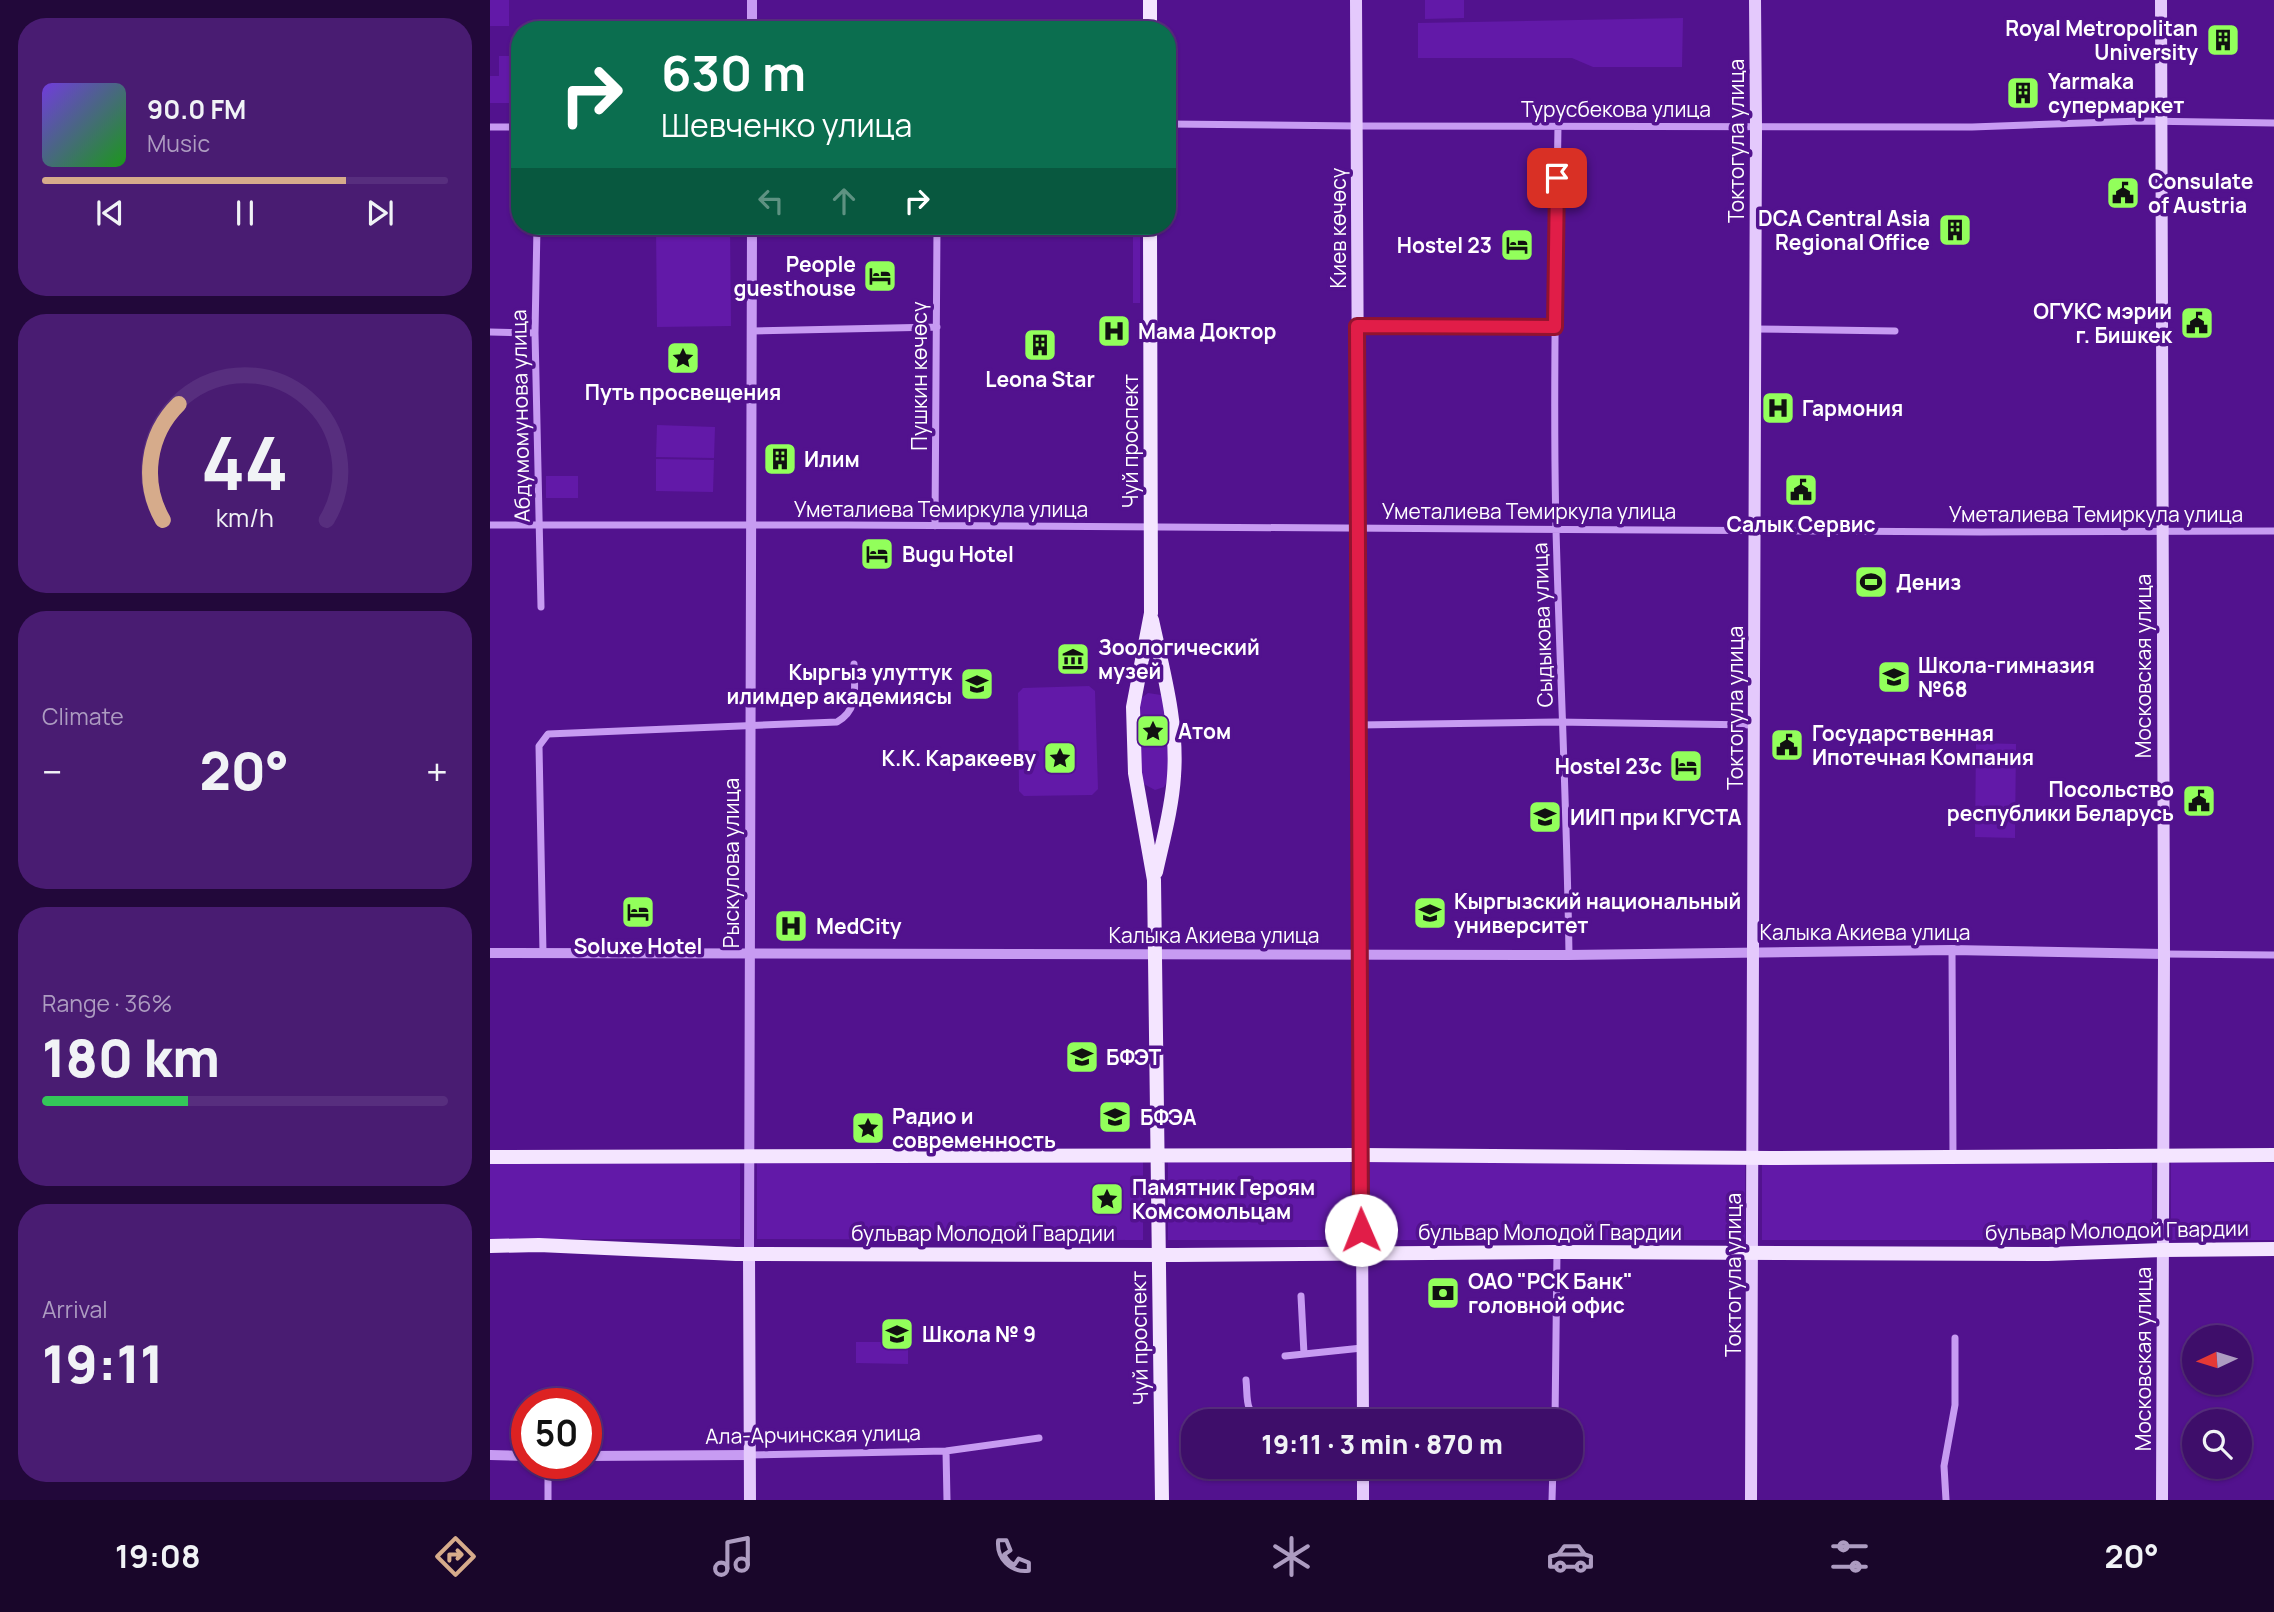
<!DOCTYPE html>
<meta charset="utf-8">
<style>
body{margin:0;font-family:Manrope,sans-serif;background:#491c72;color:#f1f3f6;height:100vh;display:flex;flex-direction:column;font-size:26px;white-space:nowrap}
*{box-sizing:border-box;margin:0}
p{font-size:23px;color:#ad9cc1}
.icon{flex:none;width:38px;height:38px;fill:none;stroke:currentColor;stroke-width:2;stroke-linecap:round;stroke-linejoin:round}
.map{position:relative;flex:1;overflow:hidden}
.details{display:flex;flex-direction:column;gap:18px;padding:18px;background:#22083a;width:490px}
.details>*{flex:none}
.banner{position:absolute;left:21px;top:21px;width:665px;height:214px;border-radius:28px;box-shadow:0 2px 5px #0004,0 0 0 2px #572e7e;background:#0b6e4f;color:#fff;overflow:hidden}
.needle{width:46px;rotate:266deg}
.controls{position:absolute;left:1692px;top:1325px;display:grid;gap:14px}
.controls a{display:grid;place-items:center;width:70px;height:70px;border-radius:50%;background:#3e0e6a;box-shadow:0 2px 5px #0004,0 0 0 2px #572e7e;font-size:35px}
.speed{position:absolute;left:21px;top:1388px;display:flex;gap:14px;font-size:35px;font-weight:700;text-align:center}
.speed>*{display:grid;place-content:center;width:91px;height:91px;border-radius:50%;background:#3e0e6a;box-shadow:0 2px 5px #0004,0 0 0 2px #572e7e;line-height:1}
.speed .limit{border:10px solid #d22;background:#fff;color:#111}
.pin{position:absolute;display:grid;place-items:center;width:60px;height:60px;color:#fff;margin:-30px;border-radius:14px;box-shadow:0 4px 10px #0006}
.me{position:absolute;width:77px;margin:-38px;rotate:359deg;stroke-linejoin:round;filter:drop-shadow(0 0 5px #0008)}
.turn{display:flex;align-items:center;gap:24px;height:147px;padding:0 35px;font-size:32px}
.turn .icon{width:91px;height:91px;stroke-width:2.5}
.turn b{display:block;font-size:49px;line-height:60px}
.lanes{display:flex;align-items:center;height:66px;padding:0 35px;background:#0003;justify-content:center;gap:35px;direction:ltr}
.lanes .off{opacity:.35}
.big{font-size:52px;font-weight:800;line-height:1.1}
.details .card{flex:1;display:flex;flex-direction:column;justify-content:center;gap:10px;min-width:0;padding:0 24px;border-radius:28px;background:#491c72}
.details .dial{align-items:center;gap:0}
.dial svg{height:182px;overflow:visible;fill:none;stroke:#572e7e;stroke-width:7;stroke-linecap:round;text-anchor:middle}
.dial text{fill:#f1f3f6;stroke:none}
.song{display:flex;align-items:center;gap:21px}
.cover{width:84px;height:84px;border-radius:10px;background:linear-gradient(135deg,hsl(260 70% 55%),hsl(120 70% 35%))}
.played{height:7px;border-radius:4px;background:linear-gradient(90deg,#d6ab8b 75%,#572e7e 75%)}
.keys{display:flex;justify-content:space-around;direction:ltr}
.heat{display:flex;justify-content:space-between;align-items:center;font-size:38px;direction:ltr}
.charge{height:10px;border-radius:5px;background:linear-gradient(90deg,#34c759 36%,#572e7e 0)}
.trip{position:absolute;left:691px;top:1409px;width:402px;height:70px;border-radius:28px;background:#3e0e6a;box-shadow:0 2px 5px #0004,0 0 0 2px #572e7e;font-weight:800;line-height:70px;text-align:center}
.menu{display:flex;height:112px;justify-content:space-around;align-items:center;background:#19062a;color:#ad9cc1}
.menu .icon{width:49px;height:49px}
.menu .active{color:#d6ab8b}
.menu b{font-size:32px;color:#f1f3f6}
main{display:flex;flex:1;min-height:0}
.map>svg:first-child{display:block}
</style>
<main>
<section class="details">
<div class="card">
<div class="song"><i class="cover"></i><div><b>90.0 FM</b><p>Music</p></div></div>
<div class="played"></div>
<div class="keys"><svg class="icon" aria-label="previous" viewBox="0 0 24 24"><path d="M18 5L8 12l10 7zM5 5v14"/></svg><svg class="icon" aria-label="pause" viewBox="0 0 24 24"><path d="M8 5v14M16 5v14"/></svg><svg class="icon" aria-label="next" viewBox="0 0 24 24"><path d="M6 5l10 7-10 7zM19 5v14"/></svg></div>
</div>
<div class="card dial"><svg viewBox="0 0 100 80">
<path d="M14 69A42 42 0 1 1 86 69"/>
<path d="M14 69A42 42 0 0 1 21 18" stroke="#d6ab8b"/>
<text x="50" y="56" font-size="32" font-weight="700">44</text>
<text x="50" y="72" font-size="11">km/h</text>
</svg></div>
<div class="card"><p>Climate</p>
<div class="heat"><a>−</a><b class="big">20°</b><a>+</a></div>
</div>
<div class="card"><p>Range · 36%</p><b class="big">180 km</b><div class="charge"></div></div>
<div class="card"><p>Arrival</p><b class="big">19:11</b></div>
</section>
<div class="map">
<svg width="1784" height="1500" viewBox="0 0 1784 1500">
<rect width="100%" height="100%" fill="#52128e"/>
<path fill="#6219a8" d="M0,0H19V26H0Z
M935,0H974V18L935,19Z
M1193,18L1192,67H1103L1082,58H928V23Z
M9,56H19V103H0V76H9Z
M166,226H240L241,326L167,327Z
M643,226H650V303H643Z
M167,425L225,427L224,458L166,457Z
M166,459L224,460L223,492L166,491Z
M56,476H88V498H56Z
M599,686L605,691L608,789L602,795L534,796L529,791L528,693L533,688Z
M658,693L671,695L676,703L679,778L674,787L665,790L652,783L648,708L650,699Z
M1486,743L1526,744L1525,838L1485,837Z
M0,1161L250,1162V1239H0Z
M267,1162H653V1240L267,1239Z
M678,1162H860V1240H678Z
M880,1162H1255V1240H880Z
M1272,1162H1662V1240H1272Z
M1681,1162L1784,1163V1240H1681Z
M366,1342H418V1364L366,1363Z"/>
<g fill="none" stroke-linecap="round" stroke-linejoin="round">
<path stroke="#c79bf2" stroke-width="7" d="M677,124L867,126L1482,127L1651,121L1784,123
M1068,126C1066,261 1063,395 1066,530C1070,672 1077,813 1079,955
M0,127H30
M47,226L45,333L51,607
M387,227L447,228
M867,325L1065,327
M1265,329L1405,331
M261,331L447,327
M0,332L45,333
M0,525H357L1490,532L1784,531
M445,526L447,226
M869,725L1066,722L1264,725
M1462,950L1463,1156
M53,953L49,746L58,734L347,722C370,709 364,687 364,664
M1674,954L1784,955
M811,1296L814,1354
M795,1356L872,1348
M756,1380C758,1399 754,1410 771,1421
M1065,1421L1067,1252
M456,1451L457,1500
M260,1455L456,1451L549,1438
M58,1463V1500
M1062,1500L1063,1466
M1456,1500L1454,1466L1465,1405V1338"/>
<path stroke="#c79bf2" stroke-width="10" d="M262,30V0
M0,953L1079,955L1462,950L1674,954
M259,1253L262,226
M0,1455L37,1456
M96,1456L260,1455"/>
<path stroke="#e4c9fc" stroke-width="12" d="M866,0L873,1421
M1671,0L1674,954L1672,1500
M259,1253L260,1500
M873,1466V1500
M1261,1500L1266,127L1265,0"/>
<path stroke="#f4e5ff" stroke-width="14" d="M660,0V30
M660,226L661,613L643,707L645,773L664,880L672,1500
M662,620C673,671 688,723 684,776C682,808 673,840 666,872
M0,1157L870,1155L1281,1158L1784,1155
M0,1246L49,1245L246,1254L685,1255L1067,1252L1558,1254L1673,1250L1784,1249"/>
</g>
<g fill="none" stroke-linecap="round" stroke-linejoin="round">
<defs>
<path id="route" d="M871,1230L867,326L1065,327L1067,178"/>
</defs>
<use href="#route" stroke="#92132f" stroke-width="18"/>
<use href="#route" stroke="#e11d48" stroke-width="12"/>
</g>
<defs>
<symbol id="building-square" viewBox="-11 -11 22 22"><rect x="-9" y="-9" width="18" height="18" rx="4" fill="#92ff5b" stroke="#52128e"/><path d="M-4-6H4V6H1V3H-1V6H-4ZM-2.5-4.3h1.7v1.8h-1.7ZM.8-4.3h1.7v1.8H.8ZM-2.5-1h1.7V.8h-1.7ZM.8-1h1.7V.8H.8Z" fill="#111"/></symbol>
<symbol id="civic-square" viewBox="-11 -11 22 22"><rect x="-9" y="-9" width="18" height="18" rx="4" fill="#92ff5b" stroke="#52128e"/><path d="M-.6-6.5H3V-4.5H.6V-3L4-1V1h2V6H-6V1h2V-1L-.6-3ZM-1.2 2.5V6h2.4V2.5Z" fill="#111"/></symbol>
<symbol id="hotel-square" viewBox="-11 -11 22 22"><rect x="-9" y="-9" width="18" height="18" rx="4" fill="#92ff5b" stroke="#52128e"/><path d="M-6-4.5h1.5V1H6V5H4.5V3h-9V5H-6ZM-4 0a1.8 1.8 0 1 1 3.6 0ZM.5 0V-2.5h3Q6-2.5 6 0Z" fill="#111"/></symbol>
<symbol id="hospital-square" viewBox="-11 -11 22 22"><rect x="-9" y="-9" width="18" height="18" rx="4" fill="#92ff5b" stroke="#52128e"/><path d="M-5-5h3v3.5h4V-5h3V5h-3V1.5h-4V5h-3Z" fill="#111"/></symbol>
<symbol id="sight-square" viewBox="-11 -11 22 22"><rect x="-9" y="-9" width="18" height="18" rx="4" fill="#92ff5b" stroke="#52128e"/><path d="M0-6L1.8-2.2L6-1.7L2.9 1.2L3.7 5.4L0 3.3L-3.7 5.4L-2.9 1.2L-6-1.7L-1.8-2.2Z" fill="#111"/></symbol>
<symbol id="stadium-square" viewBox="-11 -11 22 22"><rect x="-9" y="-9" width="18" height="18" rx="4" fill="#92ff5b" stroke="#52128e"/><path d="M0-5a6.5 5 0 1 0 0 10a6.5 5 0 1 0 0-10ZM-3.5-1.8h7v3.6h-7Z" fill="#111"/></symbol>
<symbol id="museum-square" viewBox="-11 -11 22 22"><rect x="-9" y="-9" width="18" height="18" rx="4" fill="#92ff5b" stroke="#52128e"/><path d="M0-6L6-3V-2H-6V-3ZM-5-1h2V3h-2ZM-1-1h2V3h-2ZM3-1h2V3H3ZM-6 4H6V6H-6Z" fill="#111"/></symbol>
<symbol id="school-square" viewBox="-11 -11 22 22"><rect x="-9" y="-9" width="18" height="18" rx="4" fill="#92ff5b" stroke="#52128e"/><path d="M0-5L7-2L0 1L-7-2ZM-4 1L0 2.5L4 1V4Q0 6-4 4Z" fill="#111"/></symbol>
<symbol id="university-square" viewBox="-11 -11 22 22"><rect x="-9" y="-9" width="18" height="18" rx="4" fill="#92ff5b" stroke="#52128e"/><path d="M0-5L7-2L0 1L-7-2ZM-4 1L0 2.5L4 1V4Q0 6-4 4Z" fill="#111"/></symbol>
<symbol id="bank-square" viewBox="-11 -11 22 22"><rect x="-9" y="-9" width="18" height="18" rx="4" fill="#92ff5b" stroke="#52128e"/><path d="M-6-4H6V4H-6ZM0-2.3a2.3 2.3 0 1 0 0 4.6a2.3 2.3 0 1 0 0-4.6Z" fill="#111"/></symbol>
</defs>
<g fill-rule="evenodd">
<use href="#building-square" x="1714" y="21" width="38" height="38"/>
<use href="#building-square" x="1514" y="74" width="38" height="38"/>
<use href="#civic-square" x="1614" y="174" width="38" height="38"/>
<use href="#building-square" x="1446" y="211" width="38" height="38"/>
<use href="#hotel-square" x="1008" y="226" width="38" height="38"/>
<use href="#hotel-square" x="371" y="257" width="38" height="38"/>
<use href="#civic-square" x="1688" y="304" width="38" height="38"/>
<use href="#hospital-square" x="605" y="312" width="38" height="38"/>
<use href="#building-square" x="531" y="326" width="38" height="38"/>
<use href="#sight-square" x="174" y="339" width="38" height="38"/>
<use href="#hospital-square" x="1269" y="389" width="38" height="38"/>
<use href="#building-square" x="271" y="440" width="38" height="38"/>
<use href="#civic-square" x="1292" y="471" width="38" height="38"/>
<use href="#hotel-square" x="368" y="535" width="38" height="38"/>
<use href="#stadium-square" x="1362" y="563" width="38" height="38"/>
<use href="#museum-square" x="564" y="640" width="38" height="38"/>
<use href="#school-square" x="1385" y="658" width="38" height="38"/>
<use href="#university-square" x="468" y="665" width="38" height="38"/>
<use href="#sight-square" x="644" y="712" width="38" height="38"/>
<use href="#civic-square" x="1278" y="726" width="38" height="38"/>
<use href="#sight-square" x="551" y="739" width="38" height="38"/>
<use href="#hotel-square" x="1177" y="747" width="38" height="38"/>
<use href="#civic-square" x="1690" y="782" width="38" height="38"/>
<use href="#university-square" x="1036" y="798" width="38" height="38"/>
<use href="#hotel-square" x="129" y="893" width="38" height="38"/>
<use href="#university-square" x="921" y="894" width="38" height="38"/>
<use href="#hospital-square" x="282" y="907" width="38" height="38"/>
<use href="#university-square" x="573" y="1038" width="38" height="38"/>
<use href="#university-square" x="606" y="1098" width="38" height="38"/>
<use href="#sight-square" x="359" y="1109" width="38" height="38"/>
<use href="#sight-square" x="598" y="1180" width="38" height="38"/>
<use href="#bank-square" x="934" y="1274" width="38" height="38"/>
<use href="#school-square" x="388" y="1315" width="38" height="38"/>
</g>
<g text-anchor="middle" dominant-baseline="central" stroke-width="7" stroke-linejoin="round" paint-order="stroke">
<g font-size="21" font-weight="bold" fill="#fff" stroke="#52128e" text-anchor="start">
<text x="1708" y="28" text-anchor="end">Royal Metropolitan<tspan x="1708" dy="24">University</tspan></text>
<text x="1558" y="81">Yarmaka<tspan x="1558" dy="24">супермаркет</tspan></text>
<text x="1658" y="181">Consulate<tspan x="1658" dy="24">of Austria</tspan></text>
<text x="1440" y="218" text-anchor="end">DCA Central Asia<tspan x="1440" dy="24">Regional Office</tspan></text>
<text x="1002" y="245" text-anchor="end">Hostel 23</text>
<text x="366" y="264" text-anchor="end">People<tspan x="366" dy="24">guesthouse</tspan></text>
<text x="1682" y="311" text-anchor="end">ОГУКС мэрии<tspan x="1682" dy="24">г. Бишкек</tspan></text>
<text x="648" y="331">Мама Доктор</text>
<text x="550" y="379" text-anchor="middle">Leona Star</text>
<text x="193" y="392" text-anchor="middle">Путь просвещения</text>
<text x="1312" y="408">Гармония</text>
<text x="314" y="459">Илим</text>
<text x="1311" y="524" text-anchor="middle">Салык Сервис</text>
<text x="412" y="554">Bugu Hotel</text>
<text x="1406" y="582">Дениз</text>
<text x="608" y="647">Зоологический<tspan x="608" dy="24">музей</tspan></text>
<text x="1428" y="665">Школа-гимназия<tspan x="1428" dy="24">№68</tspan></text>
<text x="462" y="672" text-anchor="end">Кыргыз улуттук<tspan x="462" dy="24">илимдер академиясы</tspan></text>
<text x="688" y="731">Атом</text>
<text x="1322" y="733">Государственная<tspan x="1322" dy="24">Ипотечная Компания</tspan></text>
<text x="546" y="758" text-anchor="end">К.К. Каракееву</text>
<text x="1172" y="766" text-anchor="end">Hostel 23c</text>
<text x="1684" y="789" text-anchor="end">Посольство<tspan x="1684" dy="24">республики Беларусь</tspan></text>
<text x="1080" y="817">ИИП при КГУСТА</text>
<text x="964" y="901">Кыргызский национальный<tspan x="964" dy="24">университет</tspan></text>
<text x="326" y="926">MedCity</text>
<text x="148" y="946" text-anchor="middle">Soluxe Hotel</text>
<text x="616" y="1057">БФЭТ</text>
<text x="402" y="1116">Радио и<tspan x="402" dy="24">современность</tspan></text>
<text x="650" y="1117">БФЭА</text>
<text x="642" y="1187">Памятник Героям<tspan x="642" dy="24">Комсомольцам</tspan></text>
<text x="978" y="1281">ОАО "РСК Банк"<tspan x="978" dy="24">головной офис</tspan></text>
<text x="432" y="1334">Школа № 9</text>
</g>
<g font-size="21" fill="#fff" stroke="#52128e">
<text x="1126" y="109">Турусбекова улица</text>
<text transform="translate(1246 141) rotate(-90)">Токтогула улица</text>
<text transform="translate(848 228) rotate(-90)">Киев көчөсү</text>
<text transform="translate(429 376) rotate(-90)">Пушкин көчөсү</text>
<text transform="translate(30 416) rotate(-91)">Абдумомунова улица</text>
<text transform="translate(640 441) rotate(-90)">Чуй проспект</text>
<text x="451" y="509">Уметалиева Темиркула улица</text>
<text x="1039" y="511">Уметалиева Темиркула улица</text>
<text x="1606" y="514">Уметалиева Темиркула улица</text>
<text transform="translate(1052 625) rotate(-92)">Сыдыкова улица</text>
<text transform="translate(1653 666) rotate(-90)">Московская улица</text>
<text transform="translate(1245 708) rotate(-90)">Токтогула улица</text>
<text transform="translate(241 863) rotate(-90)">Рыскулова улица</text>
<text x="1375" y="932">Калыка Акиева улица</text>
<text x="724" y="935">Калыка Акиева улица</text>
<text transform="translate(1627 1230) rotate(-1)">бульвар Молодой Гвардии</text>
<text x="1060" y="1232">бульвар Молодой Гвардии</text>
<text x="493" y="1233">бульвар Молодой Гвардии</text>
<text transform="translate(1243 1275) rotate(-90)">Токтогула улица</text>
<text transform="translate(649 1338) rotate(-91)">Чуй проспект</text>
<text transform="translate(1653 1359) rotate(-90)">Московская улица</text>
<text transform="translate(323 1434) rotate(-1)">Ала-Арчинская улица</text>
</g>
</g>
</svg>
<div class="controls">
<a><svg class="needle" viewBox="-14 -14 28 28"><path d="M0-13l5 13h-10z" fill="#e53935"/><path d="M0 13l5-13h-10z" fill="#ad9cc1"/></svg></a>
<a><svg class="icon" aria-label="search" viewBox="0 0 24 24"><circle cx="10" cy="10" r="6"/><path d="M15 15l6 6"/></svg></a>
</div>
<div class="speed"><div class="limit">50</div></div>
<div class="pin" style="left:1067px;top:178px;background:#d93025"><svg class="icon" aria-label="arrive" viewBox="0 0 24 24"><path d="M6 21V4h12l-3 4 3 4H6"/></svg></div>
<svg class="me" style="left:871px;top:1230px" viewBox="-20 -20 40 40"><circle r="19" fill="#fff"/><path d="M0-13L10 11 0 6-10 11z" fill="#e11d48"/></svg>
<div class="trip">19:11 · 3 min · 870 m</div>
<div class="banner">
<div class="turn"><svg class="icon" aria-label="right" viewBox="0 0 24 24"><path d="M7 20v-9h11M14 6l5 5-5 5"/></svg><div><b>630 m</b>Шевченко улица</div></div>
<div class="lanes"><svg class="icon off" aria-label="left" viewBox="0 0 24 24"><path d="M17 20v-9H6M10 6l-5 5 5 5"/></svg><svg class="icon off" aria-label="ahead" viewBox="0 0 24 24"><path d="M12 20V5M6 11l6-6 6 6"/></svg><svg class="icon" aria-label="right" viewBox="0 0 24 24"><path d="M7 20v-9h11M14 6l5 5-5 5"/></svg></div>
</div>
</div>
</main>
<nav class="menu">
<b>19:08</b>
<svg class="icon active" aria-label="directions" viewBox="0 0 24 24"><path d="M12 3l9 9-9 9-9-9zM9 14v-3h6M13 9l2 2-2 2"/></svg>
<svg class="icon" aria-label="music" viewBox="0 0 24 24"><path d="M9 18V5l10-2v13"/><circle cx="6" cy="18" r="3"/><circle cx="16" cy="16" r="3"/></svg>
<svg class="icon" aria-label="phone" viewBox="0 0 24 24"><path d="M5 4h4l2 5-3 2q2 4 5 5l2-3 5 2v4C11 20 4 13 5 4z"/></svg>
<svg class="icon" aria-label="climate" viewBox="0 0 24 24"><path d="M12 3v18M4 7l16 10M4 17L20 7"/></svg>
<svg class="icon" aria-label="car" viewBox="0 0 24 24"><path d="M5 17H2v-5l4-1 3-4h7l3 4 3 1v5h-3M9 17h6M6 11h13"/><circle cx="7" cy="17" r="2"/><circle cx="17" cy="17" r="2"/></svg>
<svg class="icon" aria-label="filters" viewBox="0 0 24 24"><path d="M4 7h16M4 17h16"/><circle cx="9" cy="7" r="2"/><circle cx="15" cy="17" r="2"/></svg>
<b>20°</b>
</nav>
